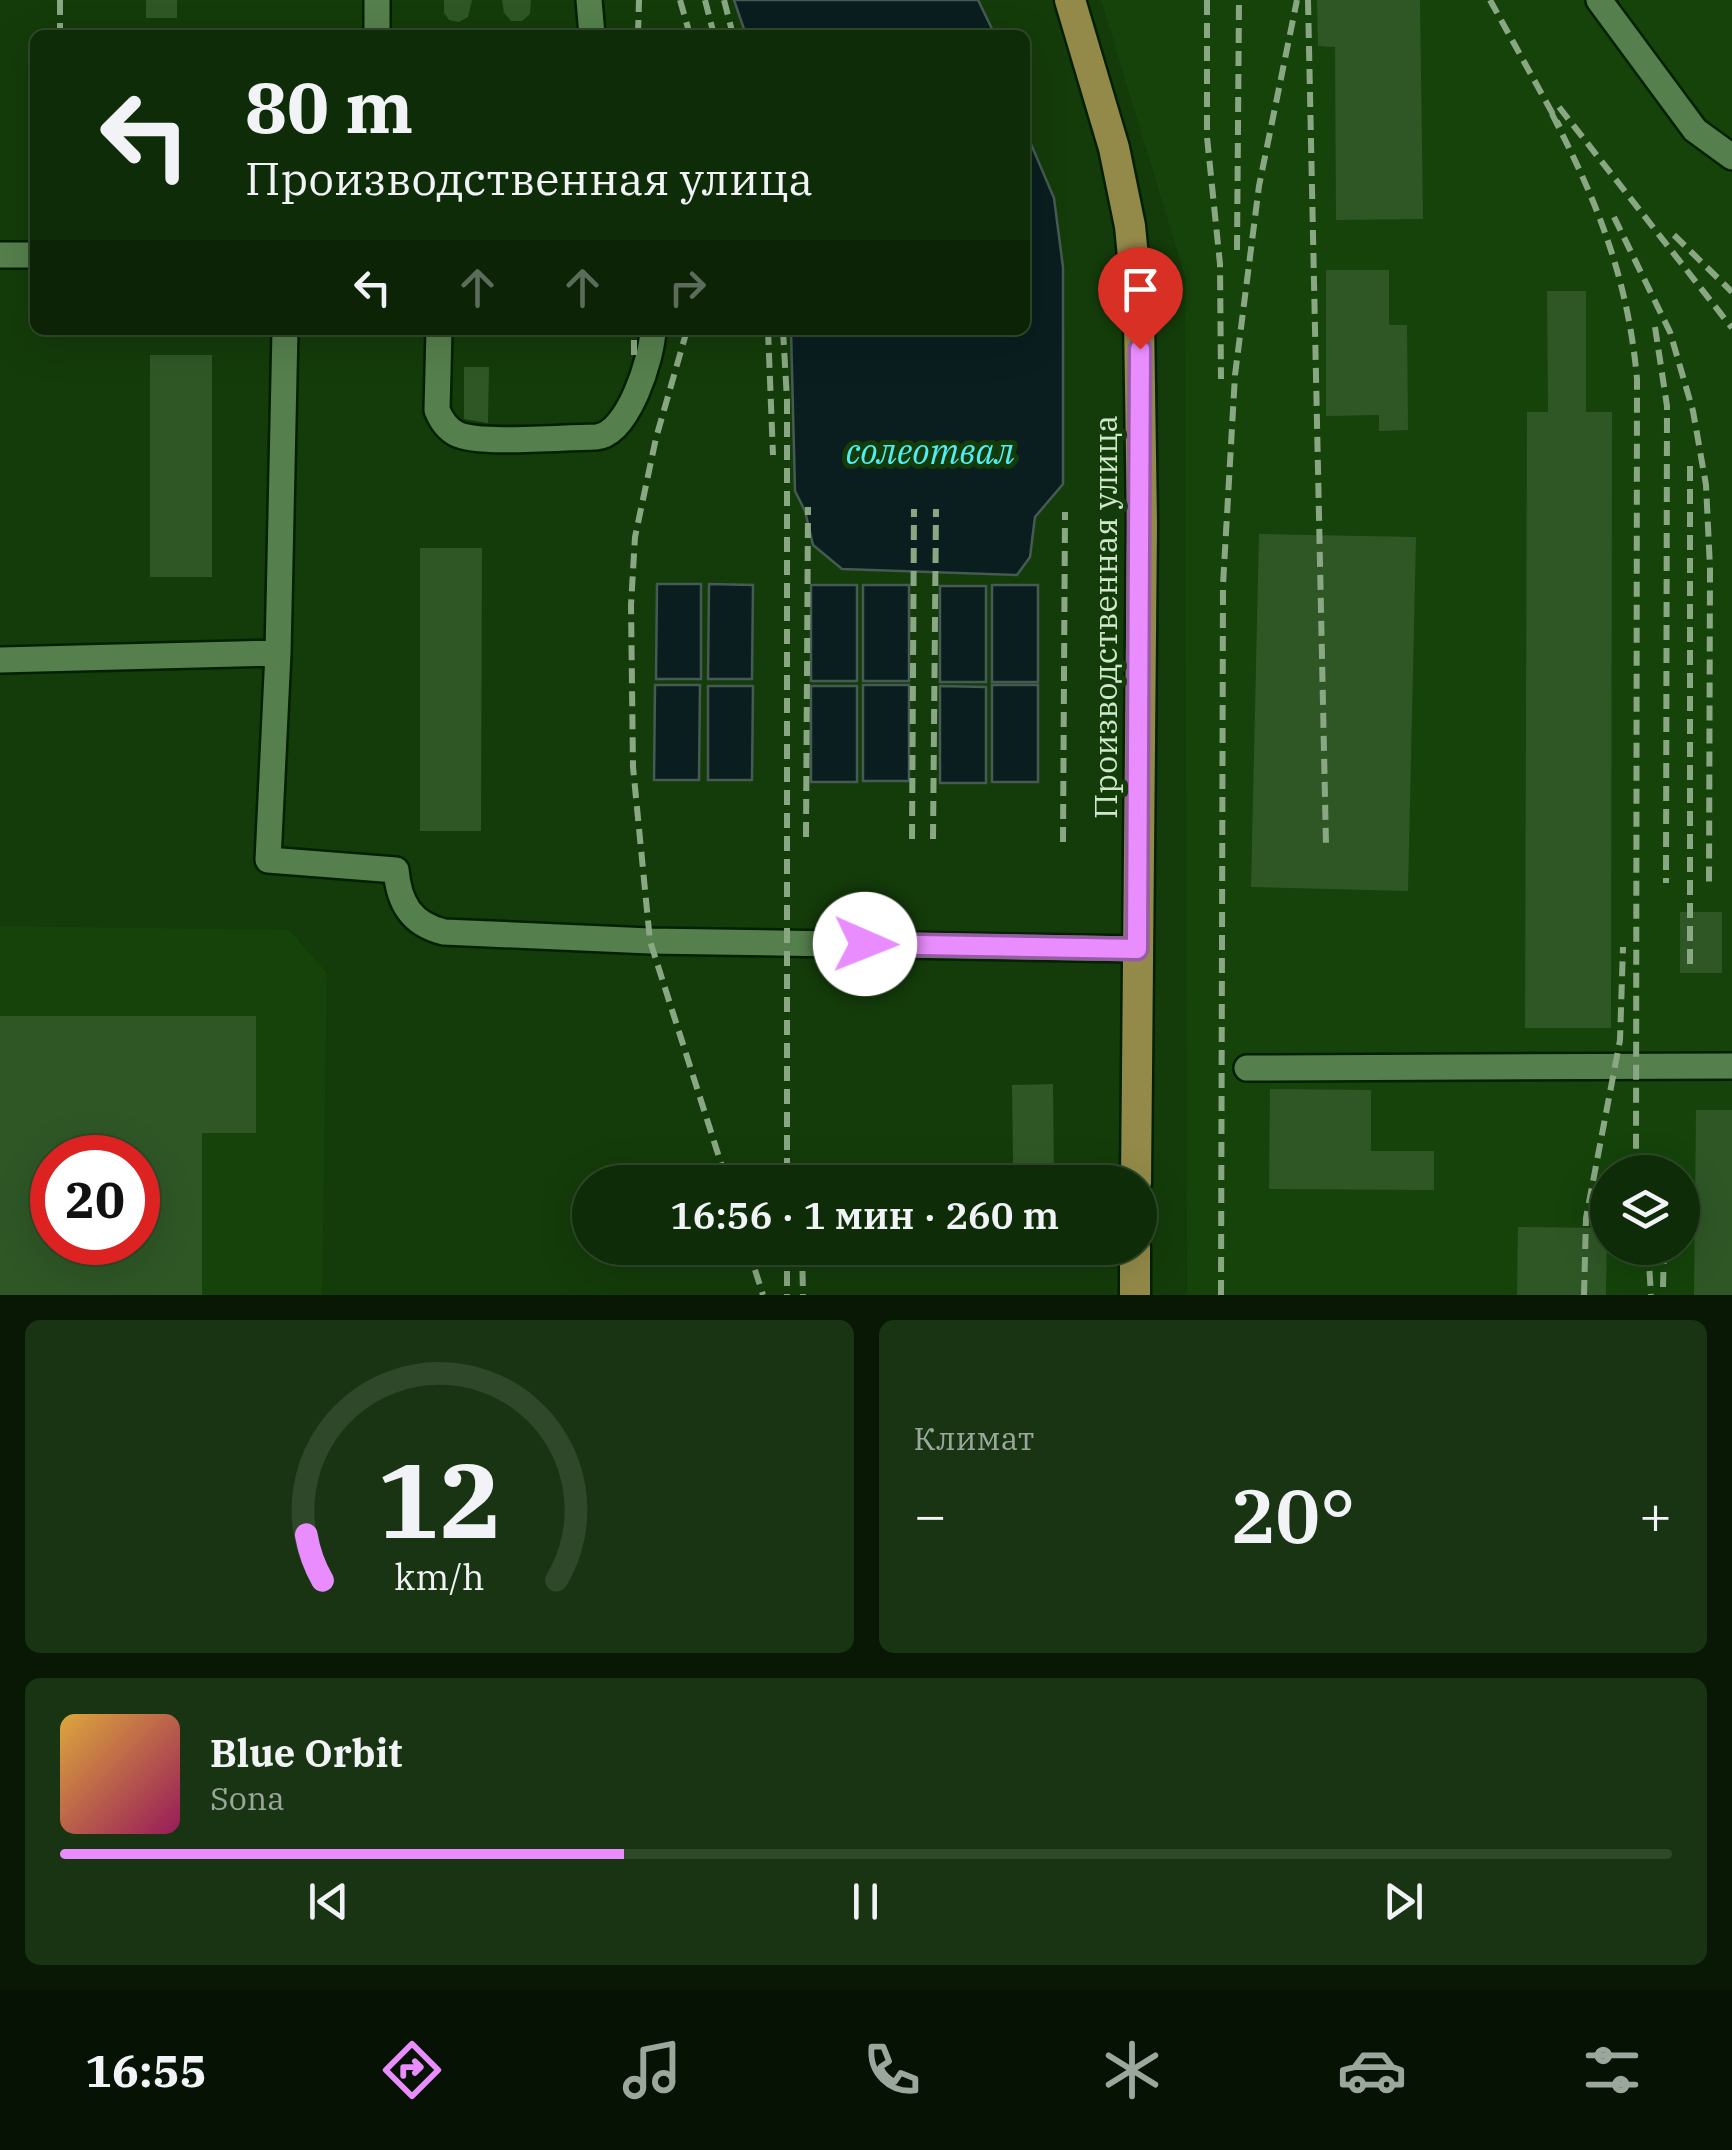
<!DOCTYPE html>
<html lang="ru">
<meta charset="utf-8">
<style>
body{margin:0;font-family:"IBM Plex Serif",serif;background:#183412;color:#f1f3f6;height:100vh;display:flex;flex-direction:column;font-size:38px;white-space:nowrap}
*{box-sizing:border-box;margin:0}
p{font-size:32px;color:#9ba79c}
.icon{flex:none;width:55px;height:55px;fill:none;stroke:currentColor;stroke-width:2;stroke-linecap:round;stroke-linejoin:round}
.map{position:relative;height:1295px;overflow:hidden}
.details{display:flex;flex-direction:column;gap:25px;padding:25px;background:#081804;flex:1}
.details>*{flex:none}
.top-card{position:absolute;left:30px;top:30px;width:1000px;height:305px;border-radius:15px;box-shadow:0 10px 40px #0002,0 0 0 2px #2f4829;background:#0f2c08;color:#f1f3f6;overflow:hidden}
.tools{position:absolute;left:1590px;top:1155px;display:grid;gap:20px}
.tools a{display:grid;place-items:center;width:110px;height:110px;border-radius:50%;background:#0f2c08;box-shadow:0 10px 40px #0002,0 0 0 2px #2f4829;font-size:50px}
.speed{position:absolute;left:30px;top:1135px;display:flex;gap:20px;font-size:50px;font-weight:700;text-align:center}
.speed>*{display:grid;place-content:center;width:130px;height:130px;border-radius:50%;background:#0f2c08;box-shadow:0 10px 40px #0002,0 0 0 2px #2f4829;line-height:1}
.speed .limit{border:15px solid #d22;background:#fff;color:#111}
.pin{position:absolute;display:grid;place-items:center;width:85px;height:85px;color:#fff;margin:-102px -42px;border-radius:50% 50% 50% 0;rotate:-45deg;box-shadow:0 0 10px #0007}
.pin .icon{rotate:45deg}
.me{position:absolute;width:110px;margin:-55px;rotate:91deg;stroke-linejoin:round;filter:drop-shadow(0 0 8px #0008)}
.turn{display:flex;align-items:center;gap:35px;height:210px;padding:0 50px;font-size:45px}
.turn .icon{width:130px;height:130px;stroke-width:2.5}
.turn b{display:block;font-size:70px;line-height:85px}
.lanes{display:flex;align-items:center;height:95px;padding:0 50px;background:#0003;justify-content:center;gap:50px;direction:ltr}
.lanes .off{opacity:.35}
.big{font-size:75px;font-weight:600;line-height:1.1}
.details .card{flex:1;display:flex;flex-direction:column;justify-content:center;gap:15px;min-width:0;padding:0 35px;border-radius:15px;background:#183412}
.details .dial{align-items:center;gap:0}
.dial svg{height:260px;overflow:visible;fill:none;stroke:#2f4829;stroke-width:7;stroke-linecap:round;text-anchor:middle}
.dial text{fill:#f1f3f6;stroke:none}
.song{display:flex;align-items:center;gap:30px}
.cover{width:120px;height:120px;border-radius:15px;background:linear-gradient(135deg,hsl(40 70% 55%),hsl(330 70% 35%))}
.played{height:10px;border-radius:5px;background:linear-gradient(90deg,#e98dfe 35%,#2f4829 35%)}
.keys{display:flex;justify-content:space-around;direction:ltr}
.heat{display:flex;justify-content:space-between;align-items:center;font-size:55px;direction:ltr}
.details .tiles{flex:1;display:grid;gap:25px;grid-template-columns:1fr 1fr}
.card:last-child{grid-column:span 2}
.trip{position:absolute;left:572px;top:1165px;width:585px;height:100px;border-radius:50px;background:#0f2c08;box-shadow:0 10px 40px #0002,0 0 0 2px #2f4829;font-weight:600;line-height:100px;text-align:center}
.menu{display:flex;height:160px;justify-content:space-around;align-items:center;background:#061203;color:#9ba79c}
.menu .icon{width:70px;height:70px}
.menu .selected{color:#e98dfe}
.menu b{font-size:45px;color:#f1f3f6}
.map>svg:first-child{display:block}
</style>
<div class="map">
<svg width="1732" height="1295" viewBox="0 0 1732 1295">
<rect width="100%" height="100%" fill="#143b0a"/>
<path fill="#15430a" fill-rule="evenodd" d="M1101,0H1732V1295H1187L1185,277ZM1608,1172H1682V1248H1608Z
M0,926L289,930L327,973L322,1295H0ZM52,1158H138V1242H52Z"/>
<path fill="#0a1e1f" stroke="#455a53" stroke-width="2.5" d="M734,0H978L995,35H746Z
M1025,130L1054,198L1063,267V484L1035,517L1030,557L1017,575L842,569L813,545L805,511L795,491L791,330H1025Z
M657,584H701V679H656Z
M709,584L753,585L752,679H708Z
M811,585H857V681H811Z
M863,585H909V681H863Z
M992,585H1038V682H992Z
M940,586H986V682H940Z
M655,685H700L699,780H654Z
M863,685H909V781H863Z
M992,685H1038V782H992Z
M708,686H753L752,780H708Z
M811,686H857V782H811Z
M940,686L986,687V783H940Z"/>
<path fill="#2f5726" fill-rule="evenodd" d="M146,0H177V18H146Z
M444,0H472L468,17L459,22L449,20L444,13Z
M502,0H531L530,14L522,21H511L504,13Z
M1317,0H1420L1423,219L1336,220L1335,47L1318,46Z
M1326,270H1389V325H1407L1408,430L1379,431V415L1326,416Z
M1547,291H1586V412H1612L1611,1028H1525L1527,412H1548Z
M150,355H212V577H150Z
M464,367H489L488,423L464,419Z
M1259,534L1416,537L1408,891L1251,887Z
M420,548H482L481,831H420Z
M1680,912H1722V973H1680Z
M0,1016H256V1133H202V1295H0ZM52,1158H138V1242H52Z
M1053,1084L1054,1182H959V1163H1013L1012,1085Z
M1270,1089L1371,1090V1151H1434V1190L1269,1189Z
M1696,1110H1732V1295H1694Z
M1518,1227L1607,1228L1606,1295H1517Z"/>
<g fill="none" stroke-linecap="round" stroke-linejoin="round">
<defs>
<path id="minor" d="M377,0V35
M589,0L592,35
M1599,0L1695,130L1732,157
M0,255H35
M285,330L278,653L268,860L396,870C399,903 411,924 444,932L650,941L1137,949
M439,330L437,410C441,420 447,429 457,434C480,445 567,437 596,437C628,435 652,358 653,330
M0,660L278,653
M1247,1068L1732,1066"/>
<path id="major" d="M1070,0L1114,148L1130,226L1139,318L1142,524L1136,1182
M1135,1295V1248"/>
</defs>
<use href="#minor" stroke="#032000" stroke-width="30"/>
<use href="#major" stroke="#032000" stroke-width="35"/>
<use href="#minor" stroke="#557f4d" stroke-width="25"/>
<use href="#major" stroke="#938a49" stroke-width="30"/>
<path stroke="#8aa784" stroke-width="6" stroke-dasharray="15 8" stroke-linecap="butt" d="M60,0V35
M680,0L690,35
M705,0L714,35
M724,0L733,35
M1207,0V137L1220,264L1221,379
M1308,0L1326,845
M1490,0L1560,127
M638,35L639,0
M1559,107L1732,328
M1552,114C1598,203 1628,279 1637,379L1636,1172
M1614,217L1670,332L1693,411L1706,485L1710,568L1709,883
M1674,235L1732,292
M1237,250L1239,0
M1655,327L1667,406L1666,883
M687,330L656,438L635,537L631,605L633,767L650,941L727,1182
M768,330L773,455
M783,330L787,400V1182
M634,355V330
M806,837L808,507
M912,839L914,509
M933,839L936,509
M1063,842L1065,512
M1690,964V459
M1663,1166V1172
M748,1248L763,1295
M787,1248V1295
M802,1248L803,1295
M1648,1248L1651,1295
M1663,1287L1664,1248
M1221,1295L1223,585L1235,375L1259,186L1297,0
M1584,1295L1586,1218L1620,1040L1623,947"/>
</g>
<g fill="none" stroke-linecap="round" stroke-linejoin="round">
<defs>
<path id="route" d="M865,944L1137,949L1140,349"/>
</defs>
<use href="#route" stroke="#975ca5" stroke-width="25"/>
<use href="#route" stroke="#e98dfe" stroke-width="18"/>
</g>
<g text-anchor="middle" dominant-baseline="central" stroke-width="10" stroke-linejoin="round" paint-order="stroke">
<g font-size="32" fill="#d0e7cc" stroke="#143b0a">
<text transform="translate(1105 617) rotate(-90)">Производственная улица</text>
</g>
<g font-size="35" font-style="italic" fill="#51edf5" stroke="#143b0a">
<text x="930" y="451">солеотвал</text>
</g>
</g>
</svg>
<div class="tools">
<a><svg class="icon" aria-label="layers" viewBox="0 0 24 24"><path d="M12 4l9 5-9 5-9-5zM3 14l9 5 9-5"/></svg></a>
</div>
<div class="speed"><div class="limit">20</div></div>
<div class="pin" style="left:1140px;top:349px;background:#d93025"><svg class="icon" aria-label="arrive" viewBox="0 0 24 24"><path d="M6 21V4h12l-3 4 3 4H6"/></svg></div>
<svg class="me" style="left:865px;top:944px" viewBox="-20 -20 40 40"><circle r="19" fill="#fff"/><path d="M0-13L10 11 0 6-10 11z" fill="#e98dfe"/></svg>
<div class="trip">16:56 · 1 мин · 260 m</div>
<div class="top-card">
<div class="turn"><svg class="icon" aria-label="left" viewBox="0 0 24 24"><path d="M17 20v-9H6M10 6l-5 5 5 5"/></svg><div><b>80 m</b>Производственная улица</div></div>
<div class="lanes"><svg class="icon" aria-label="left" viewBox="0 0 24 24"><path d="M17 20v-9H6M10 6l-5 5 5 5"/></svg><svg class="icon off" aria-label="ahead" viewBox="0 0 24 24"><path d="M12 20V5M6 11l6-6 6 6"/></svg><svg class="icon off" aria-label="ahead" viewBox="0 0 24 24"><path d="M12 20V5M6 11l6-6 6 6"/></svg><svg class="icon off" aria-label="right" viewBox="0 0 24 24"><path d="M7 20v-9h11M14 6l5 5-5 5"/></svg></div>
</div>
</div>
<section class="details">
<div class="tiles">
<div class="card dial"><svg viewBox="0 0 100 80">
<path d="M14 69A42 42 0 1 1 86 69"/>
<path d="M14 69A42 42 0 0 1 9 55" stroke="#e98dfe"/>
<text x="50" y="56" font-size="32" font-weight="700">12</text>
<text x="50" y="72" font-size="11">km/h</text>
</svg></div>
<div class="card"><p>Климат</p>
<div class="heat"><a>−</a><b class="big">20°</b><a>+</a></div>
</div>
<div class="card">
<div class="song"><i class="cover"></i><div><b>Blue Orbit</b><p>Sona</p></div></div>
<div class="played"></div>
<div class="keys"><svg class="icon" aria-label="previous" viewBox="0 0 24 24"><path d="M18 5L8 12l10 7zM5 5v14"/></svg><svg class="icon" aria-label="pause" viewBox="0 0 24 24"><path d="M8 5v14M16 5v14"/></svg><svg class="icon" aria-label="next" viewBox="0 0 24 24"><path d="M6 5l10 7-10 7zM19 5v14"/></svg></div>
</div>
</div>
</section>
<nav class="menu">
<b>16:55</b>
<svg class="icon selected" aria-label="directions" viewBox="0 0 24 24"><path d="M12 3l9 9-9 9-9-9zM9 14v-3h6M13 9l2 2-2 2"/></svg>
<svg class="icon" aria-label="music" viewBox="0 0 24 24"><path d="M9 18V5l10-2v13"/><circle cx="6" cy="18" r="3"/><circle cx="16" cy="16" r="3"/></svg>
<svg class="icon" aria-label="phone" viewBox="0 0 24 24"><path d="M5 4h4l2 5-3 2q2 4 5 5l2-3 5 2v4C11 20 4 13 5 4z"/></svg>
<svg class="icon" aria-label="climate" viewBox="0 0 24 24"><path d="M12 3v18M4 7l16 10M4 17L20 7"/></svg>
<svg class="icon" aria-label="car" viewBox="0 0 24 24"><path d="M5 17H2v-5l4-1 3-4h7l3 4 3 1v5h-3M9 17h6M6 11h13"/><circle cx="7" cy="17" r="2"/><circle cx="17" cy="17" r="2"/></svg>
<svg class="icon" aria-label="filters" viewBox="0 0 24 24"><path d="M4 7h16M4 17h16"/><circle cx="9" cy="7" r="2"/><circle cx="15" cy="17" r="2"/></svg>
</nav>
